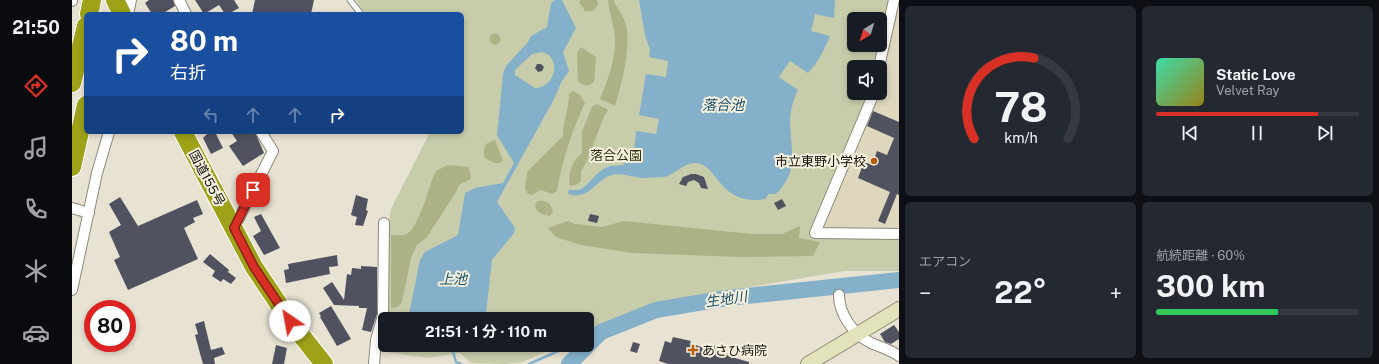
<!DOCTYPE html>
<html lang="ja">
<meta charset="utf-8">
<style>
body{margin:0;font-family:"Public Sans","Noto Sans JP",sans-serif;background:#242831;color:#f1f3f6;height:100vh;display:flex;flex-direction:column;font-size:15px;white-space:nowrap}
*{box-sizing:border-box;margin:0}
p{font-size:13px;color:#9ea1a6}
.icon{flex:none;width:22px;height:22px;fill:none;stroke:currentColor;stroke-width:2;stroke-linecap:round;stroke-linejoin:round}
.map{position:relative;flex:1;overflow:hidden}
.panel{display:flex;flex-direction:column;gap:6px;padding:6px;background:#0d0f14;width:480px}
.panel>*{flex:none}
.hud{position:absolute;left:12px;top:12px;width:380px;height:122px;border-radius:6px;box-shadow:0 2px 6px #0003;background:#1a4fa0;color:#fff;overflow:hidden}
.needle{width:26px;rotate:218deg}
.tools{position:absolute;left:775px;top:12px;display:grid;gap:8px}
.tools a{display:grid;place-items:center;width:40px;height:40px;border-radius:6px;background:#171b24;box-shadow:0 2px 6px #0003;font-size:20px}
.speed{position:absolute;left:12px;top:300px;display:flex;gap:8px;font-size:20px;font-weight:700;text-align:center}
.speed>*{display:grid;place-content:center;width:52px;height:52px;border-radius:50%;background:#171b24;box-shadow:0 2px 6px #0003;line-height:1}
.speed .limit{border:6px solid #d22;background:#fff;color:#111}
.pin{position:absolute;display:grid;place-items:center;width:34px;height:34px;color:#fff;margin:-17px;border-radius:8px;box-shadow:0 2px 6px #0006}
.me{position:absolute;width:44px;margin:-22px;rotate:327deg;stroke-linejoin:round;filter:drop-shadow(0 0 3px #0008)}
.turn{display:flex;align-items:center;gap:14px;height:84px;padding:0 20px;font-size:18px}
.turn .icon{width:52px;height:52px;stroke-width:2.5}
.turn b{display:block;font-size:28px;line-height:34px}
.lanes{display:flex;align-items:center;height:38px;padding:0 20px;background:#0003;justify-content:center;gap:20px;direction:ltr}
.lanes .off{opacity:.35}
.big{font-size:30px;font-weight:700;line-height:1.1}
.panel .card{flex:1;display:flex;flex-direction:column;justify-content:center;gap:6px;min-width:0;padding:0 14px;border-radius:6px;background:#242831}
.panel .dial{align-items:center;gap:0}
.dial svg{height:104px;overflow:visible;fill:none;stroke:#363941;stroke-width:7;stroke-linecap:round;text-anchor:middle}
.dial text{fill:#f1f3f6;stroke:none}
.song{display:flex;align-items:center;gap:12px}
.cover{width:48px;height:48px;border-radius:6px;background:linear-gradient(135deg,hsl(160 70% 55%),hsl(50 70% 35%))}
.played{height:4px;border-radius:2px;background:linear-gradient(90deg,#d93025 80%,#363941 80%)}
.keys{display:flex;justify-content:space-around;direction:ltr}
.heat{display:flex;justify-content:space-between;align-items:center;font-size:22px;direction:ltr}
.charge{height:6px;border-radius:3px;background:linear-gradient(90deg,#34c759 60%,#363941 0)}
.panel .tiles{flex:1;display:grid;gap:6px;grid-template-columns:repeat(2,1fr)}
.trip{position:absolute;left:306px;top:312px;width:216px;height:40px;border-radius:6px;background:#171b24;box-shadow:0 2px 6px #0003;font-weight:700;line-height:40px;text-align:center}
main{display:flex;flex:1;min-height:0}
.dock{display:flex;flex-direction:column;width:72px;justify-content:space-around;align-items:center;background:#090b0e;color:#9ea1a6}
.dock .icon{width:28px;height:28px}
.dock .active{color:#d93025}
.dock b{font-size:18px;color:#f1f3f6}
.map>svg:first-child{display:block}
</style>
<main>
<nav class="dock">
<b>21:50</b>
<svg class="icon active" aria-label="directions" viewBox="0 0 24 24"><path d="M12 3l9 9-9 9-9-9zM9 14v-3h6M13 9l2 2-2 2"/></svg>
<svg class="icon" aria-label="music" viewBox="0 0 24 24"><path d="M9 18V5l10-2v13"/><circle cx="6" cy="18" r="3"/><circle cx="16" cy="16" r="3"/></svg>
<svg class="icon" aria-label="phone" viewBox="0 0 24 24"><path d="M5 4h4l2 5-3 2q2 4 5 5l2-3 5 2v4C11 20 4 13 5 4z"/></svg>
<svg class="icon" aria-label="climate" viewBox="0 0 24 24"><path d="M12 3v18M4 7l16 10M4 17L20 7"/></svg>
<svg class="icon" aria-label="car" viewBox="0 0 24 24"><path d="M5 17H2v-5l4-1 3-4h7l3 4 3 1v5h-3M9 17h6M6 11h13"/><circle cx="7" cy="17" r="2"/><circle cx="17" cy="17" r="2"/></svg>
</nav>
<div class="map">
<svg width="827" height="364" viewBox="0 0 827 364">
<rect width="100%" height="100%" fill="#e7e2d1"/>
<path fill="#ded7be" d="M827,10V232L749,230L806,93H808V84L820,20Z"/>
<path fill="#c7ccab" d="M284,0H817L808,42V19H782V45H807L803,67H782V93H797L737,235L827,237V271H772L607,299L575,307L515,333V319H315L316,228L319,209L358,132H390V14H294Z
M313,327V345H488L451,362L433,364L399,363L388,353L356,358L308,351Z"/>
<path fill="#acb186" d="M509,0H525L526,5L521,11H513L507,2Z
M536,0H541C545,8 552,17 554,25C559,49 550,83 543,106L528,99C536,80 544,59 543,37C542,25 537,13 536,0Z
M417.5 39a5.5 5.5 0 1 1 11 0a5.5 5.5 0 1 1-11 0Z
M509,47L524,57L522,82L515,86L506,82L505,53Z
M501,91L508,95L513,103C500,131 490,161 485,191L480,194L469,190L460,195L456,194L453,189L455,172L491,136C491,121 497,108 497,94Z
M525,104L536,110L532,116L515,161L509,171V181L504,185L498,186C496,172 500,162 510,153V131L520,107Z
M423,140L431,161C424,166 418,161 412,157V149L414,144Z
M376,165L397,167L399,179L387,185L384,192L355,237L345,245L339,258L330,302L326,307L319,308V235C323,235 328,236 332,235C347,232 357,183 364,171Z
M466,201C475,201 478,202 481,211L478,216C469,214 464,213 463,204Z
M496,221L503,224L530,227L552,221L680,234H710L728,226L727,238L748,242L741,256L669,257L560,253L509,245L484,237L476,228Z"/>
<path fill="#84b0ca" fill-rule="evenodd" d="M483,0H489L491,2L504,28L491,52L497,71L490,81L481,101L425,202L443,228L442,233L420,260L414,313L408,319H336L348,260L353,252L386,235L393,193L403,188L431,183L442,163L425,135L431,74L434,66L456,42L459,36L475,27L479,3ZM470,52C490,57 484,87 463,88L443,75V70L460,54Z
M567,0H763L762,18L743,14L739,31L758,36C752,50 746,63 736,73L718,61L707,77L726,90C721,100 718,112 718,123C719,151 727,172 704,194H697L693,199C647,207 646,163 623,163C611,163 600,177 591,177C586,177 579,178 573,178C561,178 548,171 537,176C520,184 517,200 496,194L497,190H507L511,188C518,182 526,171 535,167C540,165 545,166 550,165C563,161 563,142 564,131L584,134L587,119L567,115L574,74L594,77L596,61L577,57L578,50L573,35Z"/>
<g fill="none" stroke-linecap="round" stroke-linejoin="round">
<path stroke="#84b0ca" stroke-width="2.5" d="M515,339L529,332
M380,348L384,362L389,364
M457,364L500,345"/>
<path stroke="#84b0ca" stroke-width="16" d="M497,364L529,332L584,310L655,298L827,280"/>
</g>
<path fill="#505260" d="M77,0H101L103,6L90,14H80L73,3Z
M123,0H162L167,8L156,14H153L147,5L132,14Z
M183,0H242L239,14H180Z
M465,64H469L472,67L470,71L466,72L463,68Z
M801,111L827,122V195L825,194L813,224L806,221L818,192L786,178L792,162L800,165L805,151L815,155L822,138L795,126Z
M137,132H143L151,148L139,154L131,138Z
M159,132H183L192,153L171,166L157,146L165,141Z
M619,174H624L632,177L636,189L629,188L627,183L622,180L616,182L614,186L607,184L611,177Z
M284,195L296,199L294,210L296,211L291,226L283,225L285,217L279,215Z
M48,197L66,226L125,200L131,214L121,218L123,222L112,228L126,259L56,290L42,260L48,257L37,232L49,225L37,204Z
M710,199L714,206L706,210L702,203Z
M189,214L208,248L192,255L181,236L189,231L182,217Z
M518,214L527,216L525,223L516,221Z
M138,254L157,270L156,272L164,278L159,284L151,279L149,282L140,276L143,271L131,262Z
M265,255L266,266L257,267L258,274L214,283L212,270L217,269L216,264Z
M289,266L305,267V314L299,332L290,330L295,308H287V306L262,305L251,288L260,282L272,300L275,274L279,275L280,268L289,269Z
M259,306L279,339L265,346L248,317L249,316L247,313Z
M132,321L139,350L150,347L153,354L142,358L143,364H131L129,357L123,335L126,334L123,324Z
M822,325L827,332V339L819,344L813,342L808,334Z
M601,337L619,341L618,343L632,348L639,345L646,346L651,349L656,356L677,362V364H596L587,361L593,341L599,343Z
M561,342L568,344L565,353L558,351Z
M204,345L215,348L212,364H200Z"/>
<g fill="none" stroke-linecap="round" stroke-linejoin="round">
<defs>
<path id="lane" d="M278,0L289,14"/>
<path id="street" d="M107,0L114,14
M0,1V0
M56,14L59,0
M807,67L822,0
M802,93L743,233L827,234
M0,208L17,213
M162,228L201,151L189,132
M0,290L25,173L37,132
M767,295C767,314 781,334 799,343C808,347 819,350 827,356
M302,364L304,340L311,315L312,223"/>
<path id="secondary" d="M736,364L827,309"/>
<path id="highway" d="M43,0L50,14
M17,14L20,0
M0,83L14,26
M111,132L182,267L218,321L252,364
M0,167L14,105"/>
</defs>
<use href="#lane" stroke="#8d8878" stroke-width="7"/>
<use href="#street" stroke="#8d8878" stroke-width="12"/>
<use href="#secondary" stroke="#8d8878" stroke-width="16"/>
<use href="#highway" stroke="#fff" stroke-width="20"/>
<use href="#lane" stroke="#fff" stroke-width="5"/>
<use href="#street" stroke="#fff" stroke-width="10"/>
<use href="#secondary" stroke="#e2e3ba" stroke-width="14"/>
<use href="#highway" stroke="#9da218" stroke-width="18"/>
</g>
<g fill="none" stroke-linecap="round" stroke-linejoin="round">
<defs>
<path id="route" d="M181,190L162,228L182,267L218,321"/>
</defs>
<use href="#route" stroke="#8d1f18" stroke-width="10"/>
<use href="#route" stroke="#d93025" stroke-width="7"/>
</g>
<g fill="#ba5d0a" stroke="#f5f0de" stroke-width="1.5">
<circle cx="802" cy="161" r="4"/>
<path d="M619 344h4v4h4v4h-4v4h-4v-4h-4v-4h4z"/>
</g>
<g text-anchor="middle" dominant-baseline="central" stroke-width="4" stroke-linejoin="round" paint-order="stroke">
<g font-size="13" fill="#2e310d" stroke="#f5f0de">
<text x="544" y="155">落合公園</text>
</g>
<g font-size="13" fill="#12100a" stroke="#f5f0de" text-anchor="end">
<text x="794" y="161">市立東野小学校</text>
<text x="630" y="350" text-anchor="start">あさひ病院</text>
</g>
<g font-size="13" fill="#12100a" stroke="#f5f0de">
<text transform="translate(135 178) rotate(62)">国道155号</text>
</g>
<g font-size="14" font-style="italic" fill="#164d68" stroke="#f5f0de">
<text x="651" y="105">落合池</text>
<text x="381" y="279">上池</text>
<text transform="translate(654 299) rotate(-8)">生地川</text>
</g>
</g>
</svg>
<div class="tools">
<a><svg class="needle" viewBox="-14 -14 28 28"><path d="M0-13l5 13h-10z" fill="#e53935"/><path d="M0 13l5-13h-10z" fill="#9ea1a6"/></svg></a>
<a><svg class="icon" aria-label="sound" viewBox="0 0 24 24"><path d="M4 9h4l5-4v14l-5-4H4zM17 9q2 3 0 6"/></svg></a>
</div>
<div class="speed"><div class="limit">80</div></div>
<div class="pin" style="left:181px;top:190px;background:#d93025"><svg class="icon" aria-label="arrive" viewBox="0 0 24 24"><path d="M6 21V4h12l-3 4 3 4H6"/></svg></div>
<svg class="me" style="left:218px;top:321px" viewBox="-20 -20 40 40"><circle r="19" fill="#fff"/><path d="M0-13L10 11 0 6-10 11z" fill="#d93025"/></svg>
<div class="trip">21:51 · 1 分 · 110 m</div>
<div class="hud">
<div class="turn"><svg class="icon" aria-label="right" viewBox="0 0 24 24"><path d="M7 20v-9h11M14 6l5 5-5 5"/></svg><div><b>80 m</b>右折</div></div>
<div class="lanes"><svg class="icon off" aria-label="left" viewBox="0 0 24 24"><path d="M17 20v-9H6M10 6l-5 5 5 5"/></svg><svg class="icon off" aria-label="ahead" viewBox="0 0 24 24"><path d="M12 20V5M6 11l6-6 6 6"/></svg><svg class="icon off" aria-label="ahead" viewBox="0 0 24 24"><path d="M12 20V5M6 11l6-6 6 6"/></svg><svg class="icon" aria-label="right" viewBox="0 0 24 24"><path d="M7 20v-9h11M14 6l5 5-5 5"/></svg></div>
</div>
</div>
<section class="panel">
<div class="tiles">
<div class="card dial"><svg viewBox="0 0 100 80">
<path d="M14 69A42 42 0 1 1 86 69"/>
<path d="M14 69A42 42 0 0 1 60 7" stroke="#d93025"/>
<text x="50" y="56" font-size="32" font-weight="700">78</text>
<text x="50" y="72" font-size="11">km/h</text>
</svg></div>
<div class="card">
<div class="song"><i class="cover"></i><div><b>Static Love</b><p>Velvet Ray</p></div></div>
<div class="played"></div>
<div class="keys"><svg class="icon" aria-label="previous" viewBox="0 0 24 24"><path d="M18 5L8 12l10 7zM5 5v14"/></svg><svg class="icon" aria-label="pause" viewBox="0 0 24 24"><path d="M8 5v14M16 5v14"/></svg><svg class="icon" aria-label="next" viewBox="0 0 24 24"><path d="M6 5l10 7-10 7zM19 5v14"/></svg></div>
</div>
<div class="card"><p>エアコン</p>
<div class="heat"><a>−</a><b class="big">22°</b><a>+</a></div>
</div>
<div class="card"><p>航続距離 · 60%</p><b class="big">300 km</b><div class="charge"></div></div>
</div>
</section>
</main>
